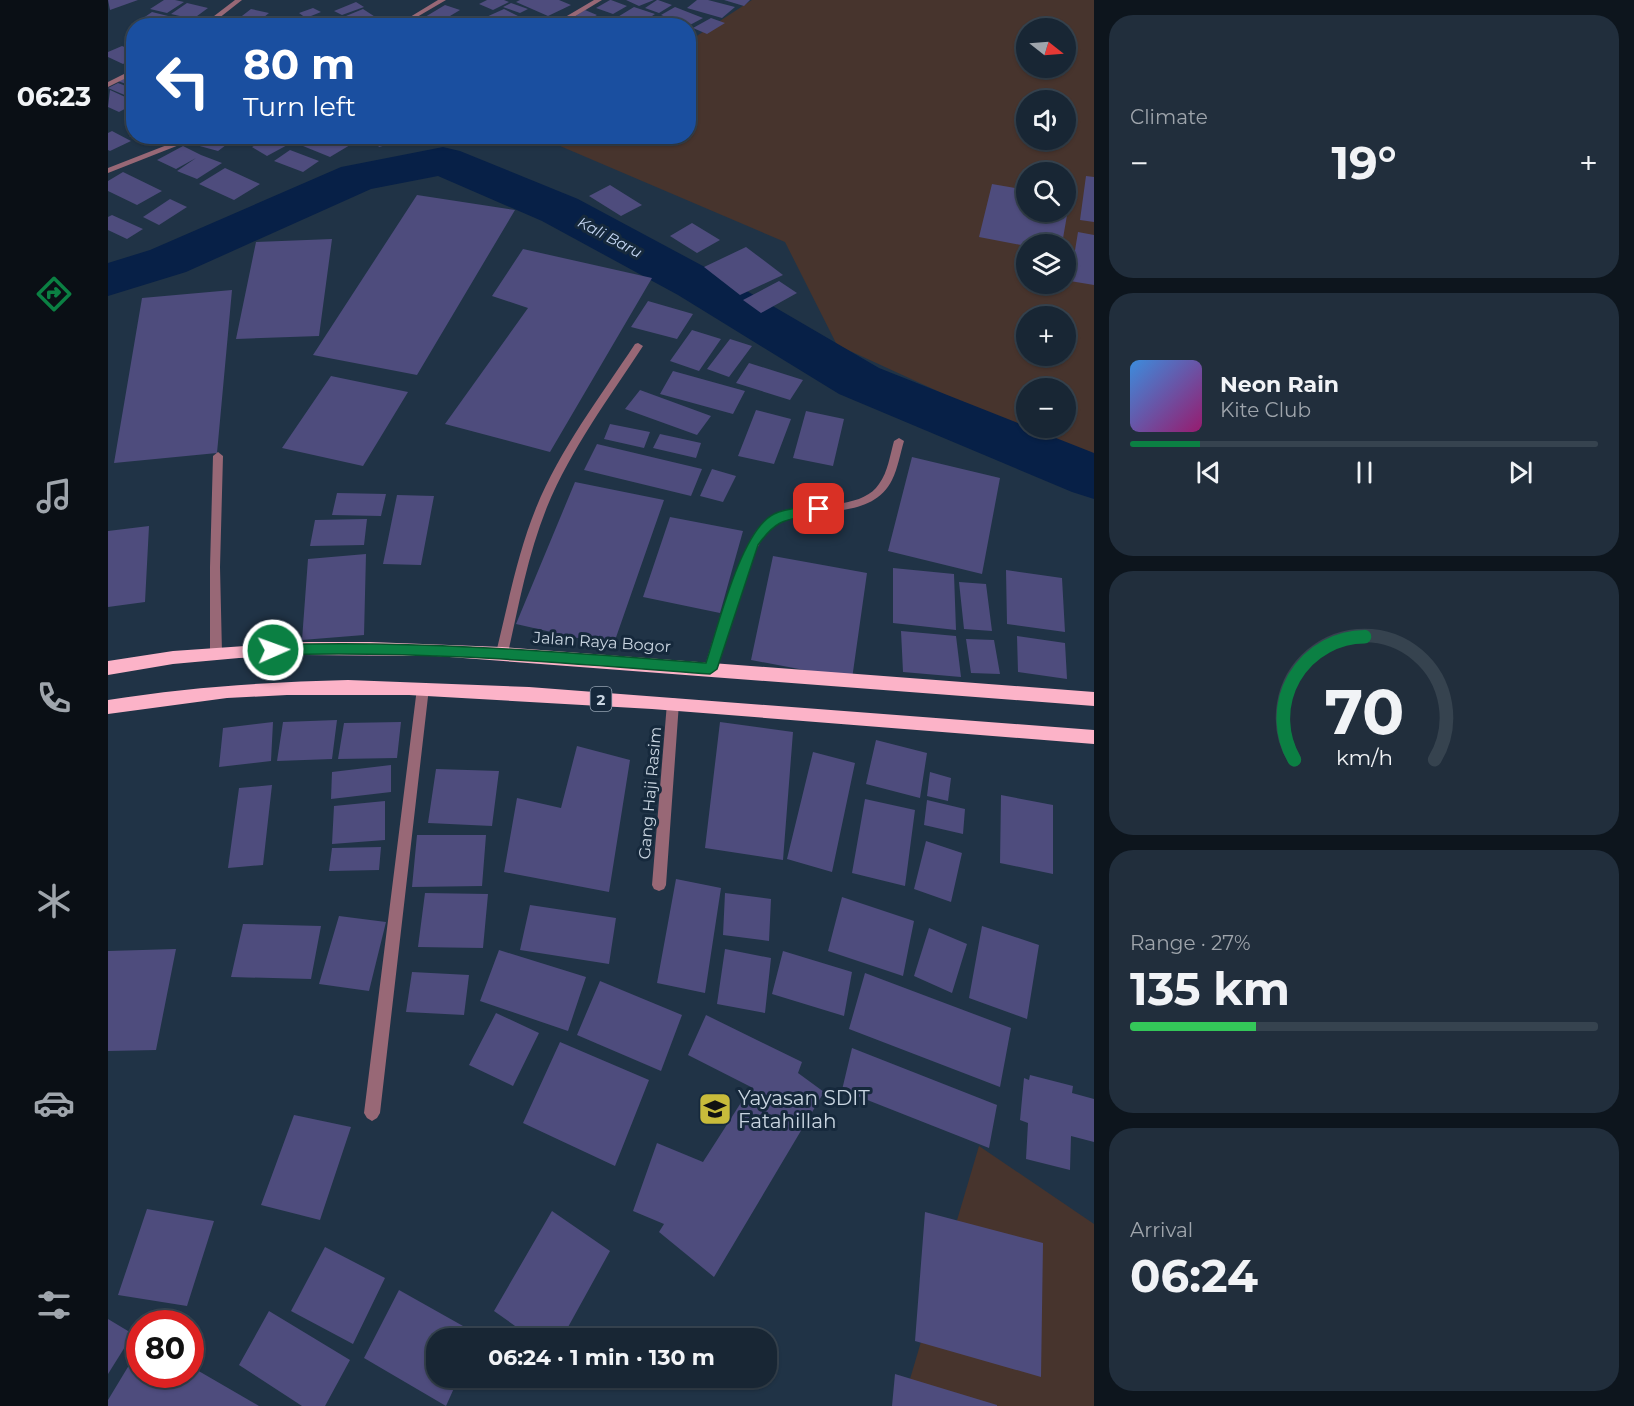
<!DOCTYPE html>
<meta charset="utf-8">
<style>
body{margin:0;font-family:Montserrat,sans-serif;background:#212e3c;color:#f1f3f6;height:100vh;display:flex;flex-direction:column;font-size:22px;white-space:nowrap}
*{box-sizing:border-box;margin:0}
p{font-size:20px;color:#9fa5ac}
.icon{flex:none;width:33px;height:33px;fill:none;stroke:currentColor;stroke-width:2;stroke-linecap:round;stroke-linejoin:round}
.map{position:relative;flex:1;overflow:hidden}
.side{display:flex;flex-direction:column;gap:15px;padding:15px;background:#0d151d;width:540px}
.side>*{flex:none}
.guide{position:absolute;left:18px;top:18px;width:570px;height:126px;border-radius:24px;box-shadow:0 2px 4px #0004,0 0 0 2px #36434f;background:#1a4fa0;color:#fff;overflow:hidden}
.needle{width:39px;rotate:107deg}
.buttons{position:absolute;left:908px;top:18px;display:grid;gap:12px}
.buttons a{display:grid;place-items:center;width:60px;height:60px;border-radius:50%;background:#182634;box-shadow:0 2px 4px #0004,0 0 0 2px #36434f;font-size:30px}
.speed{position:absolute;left:18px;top:1310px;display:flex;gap:12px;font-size:30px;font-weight:700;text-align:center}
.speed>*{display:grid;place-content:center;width:78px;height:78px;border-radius:50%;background:#182634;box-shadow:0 2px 4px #0004,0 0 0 2px #36434f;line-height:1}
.speed .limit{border:9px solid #d22;background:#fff;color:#111}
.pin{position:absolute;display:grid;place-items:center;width:51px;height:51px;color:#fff;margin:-26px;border-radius:12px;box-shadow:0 3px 9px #0006}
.me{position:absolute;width:66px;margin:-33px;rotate:88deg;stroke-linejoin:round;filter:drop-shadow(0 0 4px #0008)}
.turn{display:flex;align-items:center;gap:21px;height:126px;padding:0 18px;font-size:27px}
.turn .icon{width:78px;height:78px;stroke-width:2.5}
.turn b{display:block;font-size:42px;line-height:51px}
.big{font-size:45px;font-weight:700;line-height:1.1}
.side .widget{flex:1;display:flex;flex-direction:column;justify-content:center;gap:9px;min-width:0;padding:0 21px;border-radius:24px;background:#212e3c}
.side .dial{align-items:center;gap:0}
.dial svg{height:156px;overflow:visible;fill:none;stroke:#36434f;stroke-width:7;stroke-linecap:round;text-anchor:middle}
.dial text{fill:#f1f3f6;stroke:none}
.song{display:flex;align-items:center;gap:18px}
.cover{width:72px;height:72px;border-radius:9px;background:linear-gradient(135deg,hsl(210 70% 55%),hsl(320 70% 35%))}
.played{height:6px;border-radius:3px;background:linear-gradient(90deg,#0b8043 15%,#36434f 15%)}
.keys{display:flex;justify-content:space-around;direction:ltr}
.heat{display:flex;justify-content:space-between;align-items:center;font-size:33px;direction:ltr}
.charge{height:9px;border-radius:4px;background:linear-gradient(90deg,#34c759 27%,#36434f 0)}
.trip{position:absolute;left:318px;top:1328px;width:351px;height:60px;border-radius:24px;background:#182634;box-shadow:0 2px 4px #0004,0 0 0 2px #36434f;font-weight:700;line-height:60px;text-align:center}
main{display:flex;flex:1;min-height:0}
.menu{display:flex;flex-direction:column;width:108px;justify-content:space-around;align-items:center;background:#0a0f15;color:#9fa5ac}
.menu .icon{width:42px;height:42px}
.menu .active{color:#0b8043}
.menu b{font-size:27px;color:#f1f3f6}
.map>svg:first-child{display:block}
</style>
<main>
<nav class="menu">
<b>06:23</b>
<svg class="icon active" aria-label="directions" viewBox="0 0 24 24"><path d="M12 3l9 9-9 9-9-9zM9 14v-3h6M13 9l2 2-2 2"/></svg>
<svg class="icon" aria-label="music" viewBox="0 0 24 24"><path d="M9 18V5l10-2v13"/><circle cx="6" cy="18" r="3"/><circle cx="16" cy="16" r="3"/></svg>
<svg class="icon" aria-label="phone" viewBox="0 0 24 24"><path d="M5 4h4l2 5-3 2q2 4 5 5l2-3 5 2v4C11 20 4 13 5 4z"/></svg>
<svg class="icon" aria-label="climate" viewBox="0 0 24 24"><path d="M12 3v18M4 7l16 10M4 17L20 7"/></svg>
<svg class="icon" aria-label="car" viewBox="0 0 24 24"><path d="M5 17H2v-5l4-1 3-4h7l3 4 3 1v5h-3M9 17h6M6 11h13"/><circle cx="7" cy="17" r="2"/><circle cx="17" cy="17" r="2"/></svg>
<svg class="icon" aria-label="filters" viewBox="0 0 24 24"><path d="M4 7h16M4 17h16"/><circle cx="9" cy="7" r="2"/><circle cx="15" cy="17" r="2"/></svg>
</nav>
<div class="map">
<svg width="986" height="1406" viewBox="0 0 986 1406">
<rect width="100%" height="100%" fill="#203346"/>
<path fill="#47342d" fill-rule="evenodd" d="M644,0H986V463L729,345L677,242L431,137L580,136L581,41ZM918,28H957V68H918ZM918,100H957V140H918ZM918,172H957V212H918ZM918,244H957V284H918ZM918,316H957V356H918ZM918,388H957V428H918Z
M871,1146L986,1224V1406H794Z"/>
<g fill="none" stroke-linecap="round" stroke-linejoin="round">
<path fill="#072047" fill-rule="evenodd" d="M335,147L352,151L470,199L608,273L771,368L986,453V499L964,492L731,394L570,295L434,221L330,176L263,189L78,272L0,296V263L42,250L233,167Z"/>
</g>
<path fill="#4e4c7d" d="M0,0H30L2,10Z
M56,0H67L76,2L59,13L42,9Z
M379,0H396L401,2L385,10L371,4Z
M412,0H451L463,5L440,16L408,2Z
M502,0H503L519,6L505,14L488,8Z
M518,0H546L531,6Z
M549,0H550L564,5L551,13L537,8Z
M589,0H600L627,7L614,18L579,8Z
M616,0H642L636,6Z
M248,2L256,7L234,15L226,11Z
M79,3L100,8L85,19L63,14Z
M403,3L420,9L412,13L395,7Z
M337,5L352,10L332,22L317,17Z
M526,7L547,14L529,26L508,18Z
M567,7L595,18L580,26L553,15Z
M205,8L213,12L198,18L191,13Z
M143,9L161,13L145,26H121Z
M255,9L275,22L265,26H254L238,16Z
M396,9L412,17L393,26L376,18Z
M477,10L489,15L472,25L460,21Z
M44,12L88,23L83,26H50L31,21Z
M424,18L440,26H410Z
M603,18L617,23L599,34L585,28Z
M159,19L179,25V26H150Z
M491,19L513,25V26H483Z
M14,46L26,51V59L15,64L0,57V52Z
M21,75L26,77V87L10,81Z
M10,83L26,89V99L0,88Z
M2,90L26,101V104L11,112L0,107Z
M4,131L23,141L2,151L0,150V133Z
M26,134V136H55L40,145L21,136Z
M99,136H130L110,151L88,145Z
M164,136H171L183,143L159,156L144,147Z
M210,136H222L242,145L222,157L195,146Z
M234,136H262L248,144Z
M263,136H297L300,139L271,147Z
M75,146L93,155L114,163L89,179L69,171L88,158L68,169L49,160Z
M182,150L211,161L195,172L166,161Z
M117,168L152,184L126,200L91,184Z
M15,172L54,191L29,205L0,191V181Z
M978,176L986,177V222L972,220Z
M884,184L918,190V212H957V197L962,198L954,244L918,246L871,237Z
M502,185L534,205L513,216L481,196Z
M309,195L407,210L309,375L205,355Z
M62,199L79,207L51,225L35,217Z
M4,215L35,229L19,239L0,230V217Z
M584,223L612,240L589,253L562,236Z
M970,232L986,235V285L962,281Z
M224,239L211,336L128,339L148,242Z
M638,247L675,275L632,295L596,267Z
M415,249L544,278L442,452L337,424L420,308L384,296Z
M671,281L689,293L653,313L635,300Z
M124,290L109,453L6,463L34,298Z
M540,301L585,314L569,339L523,327Z
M584,330L613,339L591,371L562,361Z
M622,339L644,346L621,377L599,369Z
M641,363L695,380L682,400L628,383Z
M565,371L637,391L625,414L552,394Z
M223,376L300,392L255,466L174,448Z
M532,390L603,416L589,435L517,409Z
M648,410L683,419L666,464L630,456Z
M698,411L736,419L725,466L685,458Z
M502,424L542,432L536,448L496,439Z
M552,434L593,443L588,458L545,448Z
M489,444L594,469L583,496L476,470Z
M804,457L892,478L874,574L780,551Z
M604,469L628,476L615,502L592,496Z
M467,482L556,500L505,646L408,624Z
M229,493L278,494L273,516L224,515Z
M289,495L326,496L313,565L275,564Z
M562,517L635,531L612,613L535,597Z
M259,519L256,545L202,546L207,520Z
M41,526L37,602L0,607V531Z
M258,554L256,635L194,640L200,559Z
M665,556L759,573L744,679L643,660Z
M785,568L846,574L848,630L785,623Z
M898,570L954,578L957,632L899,624Z
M851,582L878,584L884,631L856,629Z
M793,631L848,636L853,677L795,672Z
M909,636L957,643L959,679L910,672Z
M858,639L886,640L892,674L863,673Z
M229,720L224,759L169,761L175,722Z
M165,722L163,761L111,767L115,728Z
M293,722L289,758L230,759L236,723Z
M612,722L685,732L675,860L597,848Z
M768,740L819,753L812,798L758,784Z
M469,746L522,760L501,892L396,872L409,798L453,808Z
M705,752L747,763L724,872L679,859Z
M283,765V792L223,799L224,772Z
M328,769L391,771L384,826L320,823Z
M822,772L843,778L840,801L819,796Z
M164,785L155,865L120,868L131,788Z
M893,795L945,805V874L892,863Z
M757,799L807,810L797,886L744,873Z
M819,800L857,809L855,834L816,825Z
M277,801V840L224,844L226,806Z
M309,835H378L374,886L304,887Z
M818,841L854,853L843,902L806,889Z
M273,847L271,870L221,871L224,848Z
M568,879L613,888L597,993L549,983Z
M317,893L380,894L375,948L310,947Z
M617,893L663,899L661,941L615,935Z
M734,897L806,921L795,976L720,951Z
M422,905L508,918L501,964L412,950Z
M231,916L278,922L261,991L211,984Z
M135,924L213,926L203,979L123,977Z
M874,926L931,945L919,1019L861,998Z
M821,928L859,944L844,993L806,976Z
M68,949L48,1050L0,1051V951Z
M617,949L663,958L657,1013L609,1004Z
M391,950L478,977L460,1031L372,1001Z
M675,951L744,972L736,1016L664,994Z
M304,972L361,975L356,1015L298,1012Z
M757,973L903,1028L892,1087L741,1029Z
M492,981L574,1015L553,1071L469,1035Z
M388,1013L431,1033L405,1086L361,1065Z
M598,1015L694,1062L690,1073L716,1092L606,1277L551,1232L556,1224L525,1211L549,1143L595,1162L643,1087L580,1055Z
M452,1042L541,1080L507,1166L415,1123Z
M744,1048L889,1105L881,1148L734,1090Z
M922,1075L965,1086L964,1093L986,1099V1142L963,1136L962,1170L918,1159L920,1123L912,1120L916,1078L921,1080Z
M186,1115L243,1127L212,1220L153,1205Z
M39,1209L106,1221L79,1306L10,1295Z
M444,1211L502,1251L454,1338H424L386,1311Z
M817,1212L935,1243L933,1377L807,1341Z
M217,1247L277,1278L245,1344L183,1311Z
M291,1290L371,1335L370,1338H328V1377H351L338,1406L256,1358Z
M161,1311L242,1360L217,1406H194L131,1365Z
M0,1319L25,1334L0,1374Z
M32,1347V1374H82V1366L151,1406H0V1400Z
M787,1374L889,1405V1406H784Z"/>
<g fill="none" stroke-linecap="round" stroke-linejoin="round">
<path fill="#986876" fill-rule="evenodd" d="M110,452L115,456L112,567L114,653L112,656H104L102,653V567L105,456Z"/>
<path fill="#986876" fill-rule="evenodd" d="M127,0H134L101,26H93Z
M330,0H338L309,17L333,26C322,26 313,20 302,21C293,22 286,26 277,26L291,19L302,17Z
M486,0H494L451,26H442Z
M26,69V74L0,87V82Z
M82,136H94L0,173V168Z
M530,343L535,346C501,398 463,449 439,507C420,554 411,604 400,653L398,656H390L388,653C400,604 409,555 428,508C452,449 492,397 527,344Z
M791,438L796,441C792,454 790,468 784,480C768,513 726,510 695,515C683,518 670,520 662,529C639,552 619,635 608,669L606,672H598L596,669C607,636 632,541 656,522C686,498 751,515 771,484C780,472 782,455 786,441Z
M315,683L319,685L321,688L272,1113L269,1118L264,1121L259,1118L256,1113L309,688L311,685Z
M565,698L569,699L571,703L558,885L556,889L551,891L546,889L544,885L559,703L561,699Z"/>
<path fill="#fcb3c8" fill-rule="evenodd" d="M196,642H262L394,647L986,692V706L328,656L196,655L131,658L65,664L0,675V661L65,651Z
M240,680L421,687L986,730V744L544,709L301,695H179L119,698L0,714V700C80,687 159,682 240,680Z"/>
</g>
<path fill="#0b8043" stroke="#07532c" stroke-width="1.5" d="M711,505L715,506V512C682,522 673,513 650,545L609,669L602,674C457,663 312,650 165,655L159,650L165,645C310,640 454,652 598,663C610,627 633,530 666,514C678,508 697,507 711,505Z"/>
<defs>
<symbol id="school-square" viewBox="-11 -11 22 22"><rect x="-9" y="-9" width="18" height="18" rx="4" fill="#c8bb3b" stroke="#16293c"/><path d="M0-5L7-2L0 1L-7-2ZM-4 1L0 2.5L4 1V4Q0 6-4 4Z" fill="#111"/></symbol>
</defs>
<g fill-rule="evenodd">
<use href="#school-square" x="588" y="1090" width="38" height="38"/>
</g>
<g text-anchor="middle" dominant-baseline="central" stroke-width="6" stroke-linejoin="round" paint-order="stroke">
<g font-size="15" font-style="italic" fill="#c3d5f2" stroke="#16293c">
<text transform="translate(502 237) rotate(28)">Kali Baru</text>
</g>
<rect fill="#16293c" stroke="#93a1b0" stroke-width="1.5" x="482.5" y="687" width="21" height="24" rx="4.5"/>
<g font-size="15" font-weight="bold" fill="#c9d5e1">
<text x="493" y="699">2</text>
</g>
<g font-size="16" fill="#c9d5e1" stroke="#16293c">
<text transform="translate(494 642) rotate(4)">Jalan Raya Bogor</text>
<text transform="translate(542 793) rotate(-85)">Gang Haji Rasim</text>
</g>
<g font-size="20" fill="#c9d5e1" stroke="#16293c" text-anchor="start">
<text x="630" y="1098">Yayasan SDIT<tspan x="630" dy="23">Fatahillah</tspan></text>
</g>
</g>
</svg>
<div class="buttons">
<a><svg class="needle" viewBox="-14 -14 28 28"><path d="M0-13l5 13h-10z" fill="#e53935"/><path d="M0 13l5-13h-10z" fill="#9fa5ac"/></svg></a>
<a><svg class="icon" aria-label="sound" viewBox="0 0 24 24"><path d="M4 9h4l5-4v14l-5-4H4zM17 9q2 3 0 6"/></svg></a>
<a><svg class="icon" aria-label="search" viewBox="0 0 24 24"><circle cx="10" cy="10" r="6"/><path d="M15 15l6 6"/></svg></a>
<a><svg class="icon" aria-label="layers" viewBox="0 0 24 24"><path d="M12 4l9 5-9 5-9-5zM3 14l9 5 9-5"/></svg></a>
<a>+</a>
<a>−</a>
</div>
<div class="speed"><div class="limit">80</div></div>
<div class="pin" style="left:711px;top:509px;background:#d93025"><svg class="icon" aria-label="arrive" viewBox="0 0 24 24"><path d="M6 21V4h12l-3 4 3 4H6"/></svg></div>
<svg class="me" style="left:165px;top:650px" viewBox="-20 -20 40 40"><circle r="17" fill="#0b8043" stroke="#fff" stroke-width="3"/><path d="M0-11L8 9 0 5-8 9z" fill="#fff"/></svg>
<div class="trip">06:24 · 1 min · 130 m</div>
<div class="guide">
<div class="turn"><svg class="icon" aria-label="left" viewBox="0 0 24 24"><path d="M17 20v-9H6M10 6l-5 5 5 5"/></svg><div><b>80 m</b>Turn left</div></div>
</div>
</div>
<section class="side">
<div class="widget"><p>Climate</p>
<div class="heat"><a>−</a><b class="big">19°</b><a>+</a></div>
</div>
<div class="widget">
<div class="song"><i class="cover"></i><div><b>Neon Rain</b><p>Kite Club</p></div></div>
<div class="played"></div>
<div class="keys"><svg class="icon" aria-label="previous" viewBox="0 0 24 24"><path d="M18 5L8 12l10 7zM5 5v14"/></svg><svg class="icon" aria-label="pause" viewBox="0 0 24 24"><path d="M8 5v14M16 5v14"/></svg><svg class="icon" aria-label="next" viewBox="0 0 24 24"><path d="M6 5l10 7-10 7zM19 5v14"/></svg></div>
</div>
<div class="widget dial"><svg viewBox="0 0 100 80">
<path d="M14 69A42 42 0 1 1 86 69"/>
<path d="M14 69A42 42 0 0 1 50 6" stroke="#0b8043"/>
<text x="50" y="56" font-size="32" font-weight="700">70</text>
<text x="50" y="72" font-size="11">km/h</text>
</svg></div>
<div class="widget"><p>Range · 27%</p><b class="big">135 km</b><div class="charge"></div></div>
<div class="widget"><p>Arrival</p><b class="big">06:24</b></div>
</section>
</main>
